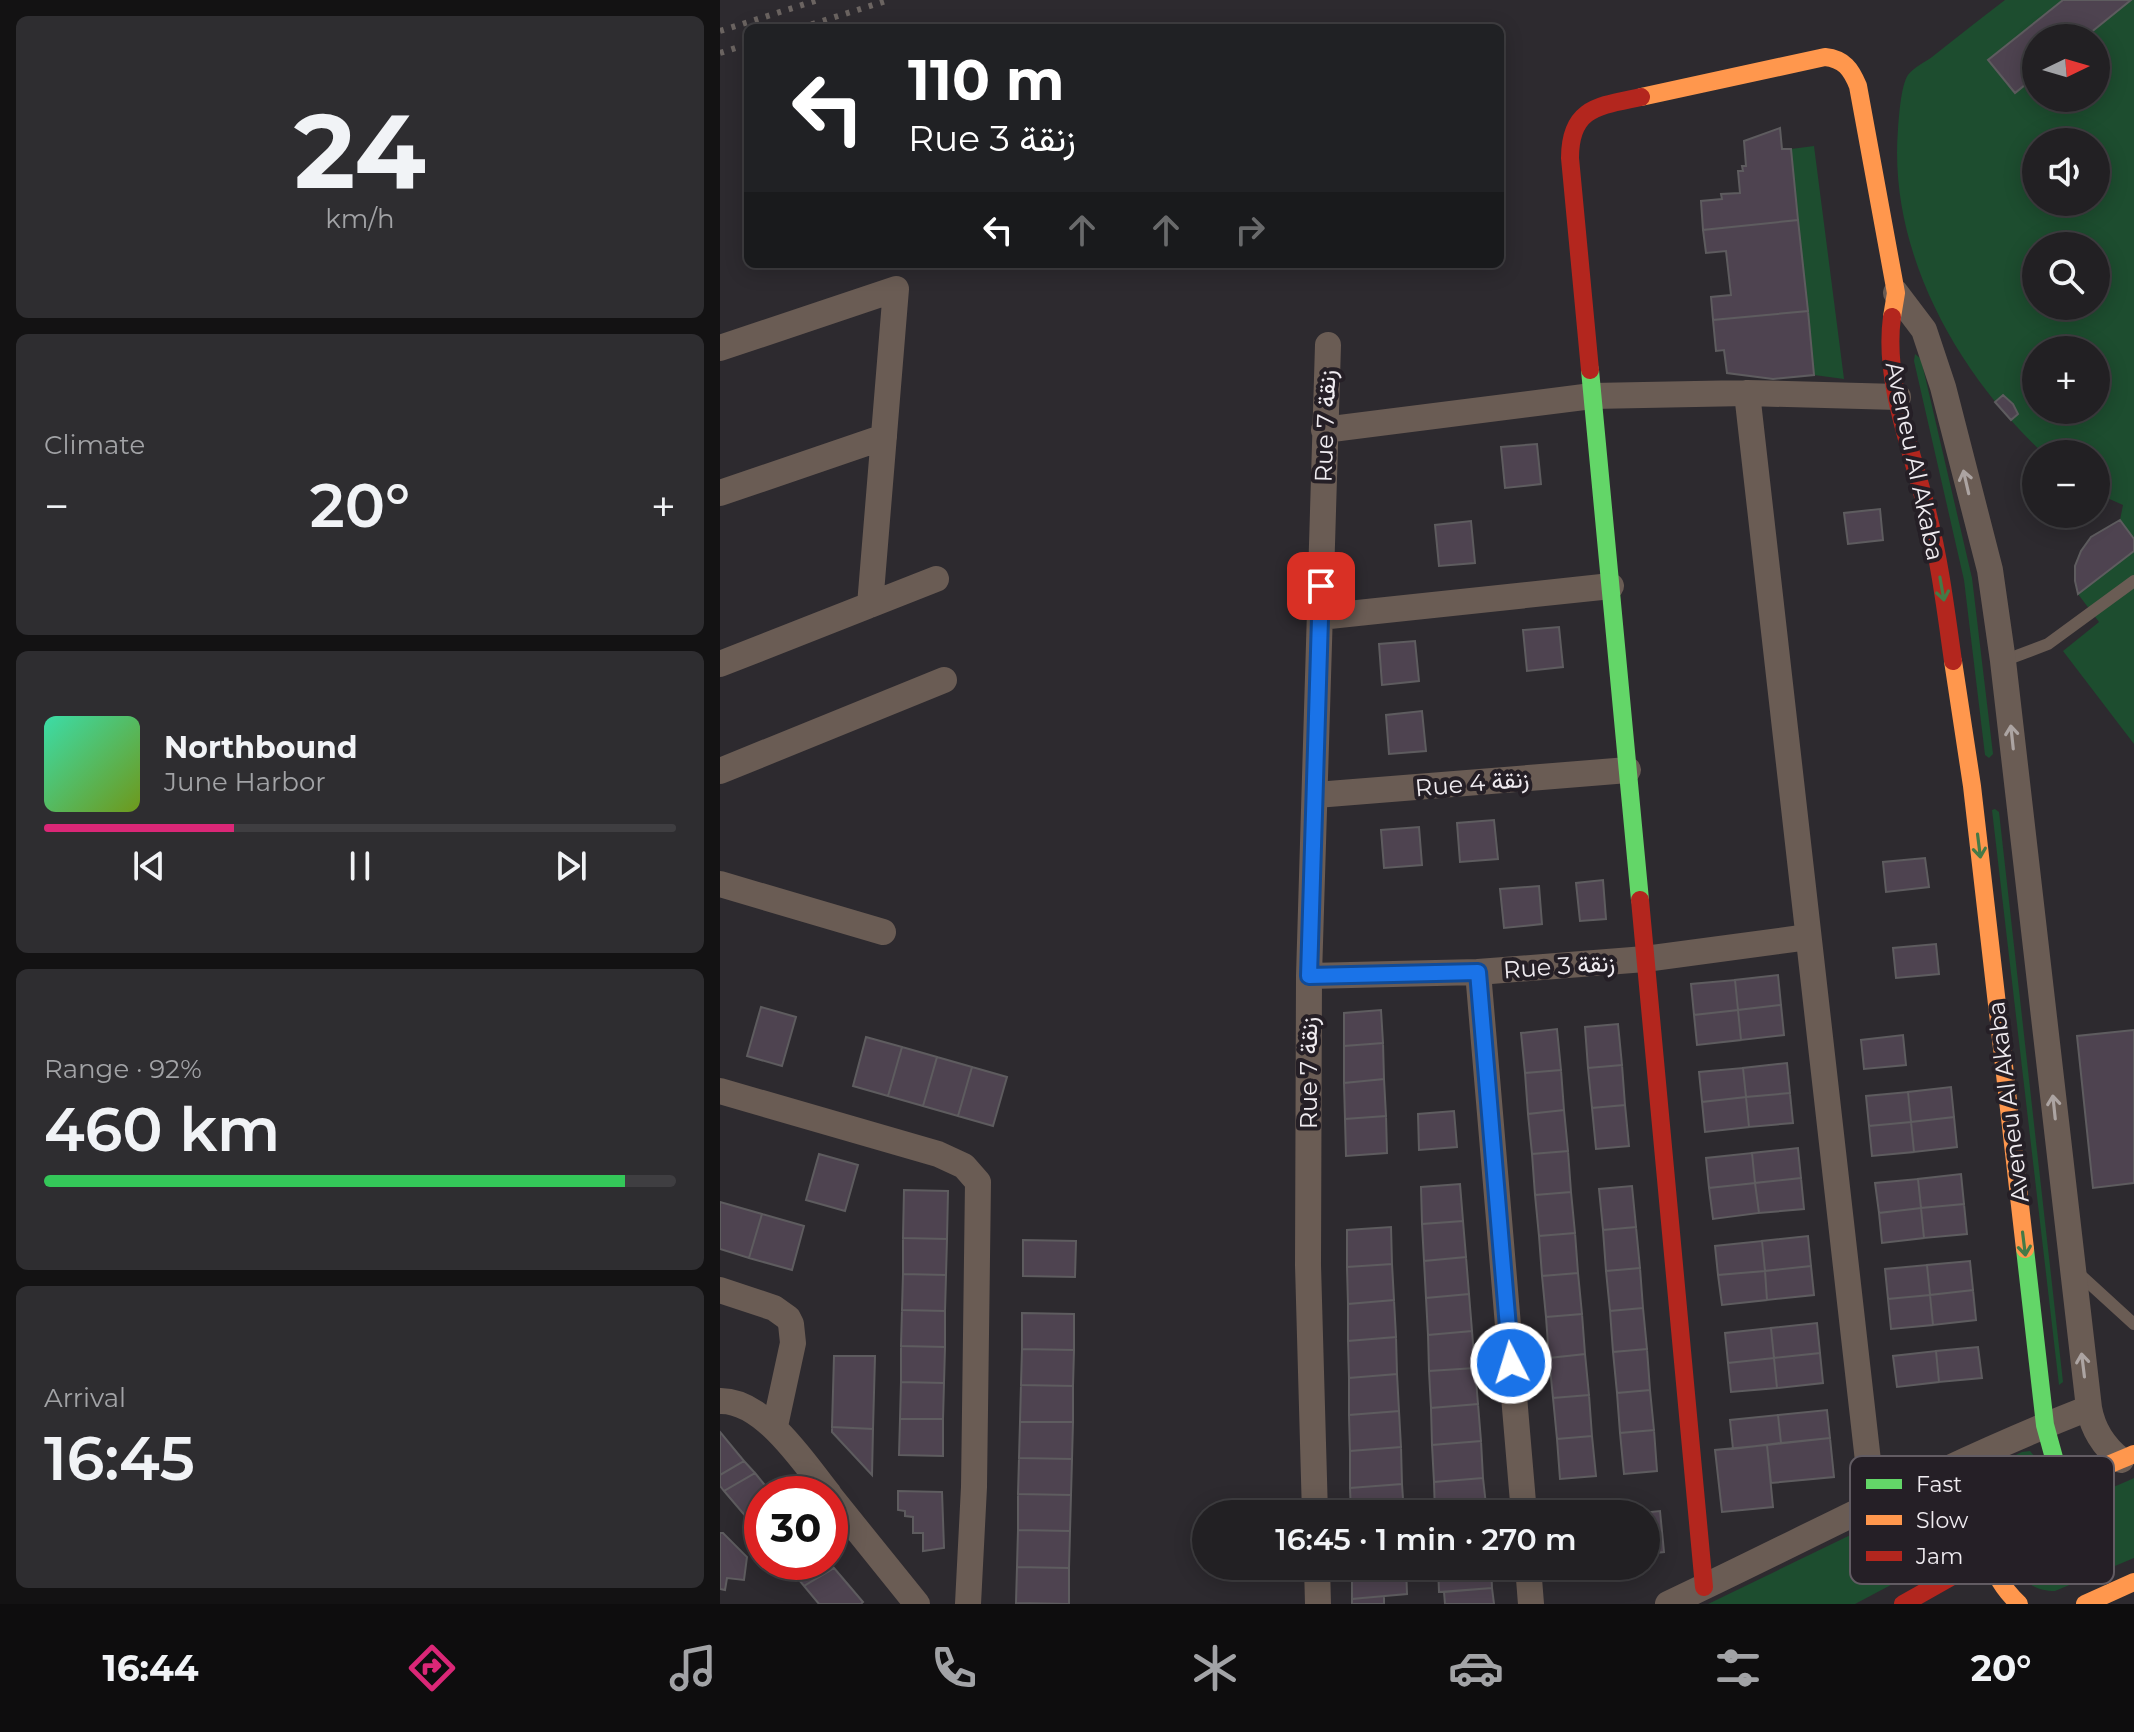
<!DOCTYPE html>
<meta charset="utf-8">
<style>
body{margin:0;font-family:Montserrat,Vazirmatn,sans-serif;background:#2e2d30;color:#f1f3f6;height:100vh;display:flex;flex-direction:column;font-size:30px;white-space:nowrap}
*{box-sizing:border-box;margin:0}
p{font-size:26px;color:#a2a3a6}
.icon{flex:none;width:44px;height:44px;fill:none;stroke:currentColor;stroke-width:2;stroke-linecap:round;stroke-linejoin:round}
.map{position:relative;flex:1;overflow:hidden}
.drawer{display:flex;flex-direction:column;gap:16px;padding:16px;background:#131213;width:720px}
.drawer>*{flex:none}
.banner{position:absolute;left:24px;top:24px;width:760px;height:244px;border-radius:12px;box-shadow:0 4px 20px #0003,0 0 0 2px #3f3e41;background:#202124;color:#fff;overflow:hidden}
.needle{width:52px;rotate:85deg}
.controls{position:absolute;left:1302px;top:24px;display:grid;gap:16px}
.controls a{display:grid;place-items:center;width:88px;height:88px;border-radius:50%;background:#222023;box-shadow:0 4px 20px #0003,0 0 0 2px #3f3e41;font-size:40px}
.speed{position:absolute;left:24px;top:1476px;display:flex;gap:16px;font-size:40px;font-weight:700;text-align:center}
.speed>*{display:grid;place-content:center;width:104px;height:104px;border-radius:50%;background:#222023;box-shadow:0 4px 20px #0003,0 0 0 2px #3f3e41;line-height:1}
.speed .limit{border:12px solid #d22;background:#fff;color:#111}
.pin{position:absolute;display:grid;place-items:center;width:68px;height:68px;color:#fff;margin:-34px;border-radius:16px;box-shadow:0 4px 12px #0006}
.me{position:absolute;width:88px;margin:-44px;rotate:355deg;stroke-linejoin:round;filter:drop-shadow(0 0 6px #0008)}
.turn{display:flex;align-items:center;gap:28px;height:168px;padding:0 32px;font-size:36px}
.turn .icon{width:104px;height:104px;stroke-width:2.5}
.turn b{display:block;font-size:56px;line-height:68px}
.lanes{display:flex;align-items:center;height:76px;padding:0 32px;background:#0003;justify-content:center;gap:40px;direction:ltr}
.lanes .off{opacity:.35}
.big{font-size:60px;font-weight:600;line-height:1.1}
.drawer .widget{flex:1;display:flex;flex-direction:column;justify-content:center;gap:12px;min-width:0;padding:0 28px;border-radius:12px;background:#2e2d30}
.drawer .dial{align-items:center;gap:0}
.dial b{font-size:104px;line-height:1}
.song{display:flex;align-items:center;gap:24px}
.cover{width:96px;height:96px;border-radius:12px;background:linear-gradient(135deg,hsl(160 70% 55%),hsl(80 70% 35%))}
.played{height:8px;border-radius:4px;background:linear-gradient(90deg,#db2777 30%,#3f3e41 30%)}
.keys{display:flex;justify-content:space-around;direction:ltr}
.heat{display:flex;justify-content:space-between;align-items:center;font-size:44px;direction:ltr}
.charge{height:12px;border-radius:6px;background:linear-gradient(90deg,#34c759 92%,#3f3e41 0)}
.trip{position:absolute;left:472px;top:1500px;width:468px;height:80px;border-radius:40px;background:#222023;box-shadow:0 4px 20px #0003,0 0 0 2px #3f3e41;font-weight:600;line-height:80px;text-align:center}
.menu{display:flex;height:128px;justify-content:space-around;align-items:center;background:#0e0d0e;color:#a2a3a6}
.menu .icon{width:56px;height:56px}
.menu .selected{color:#db2777}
.menu b{font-size:36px;color:#f1f3f6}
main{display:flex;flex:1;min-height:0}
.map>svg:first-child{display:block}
</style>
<main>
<section class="drawer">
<div class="widget dial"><b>24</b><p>km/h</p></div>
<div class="widget"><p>Climate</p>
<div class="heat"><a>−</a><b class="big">20°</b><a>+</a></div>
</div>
<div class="widget">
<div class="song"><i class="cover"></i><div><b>Northbound</b><p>June Harbor</p></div></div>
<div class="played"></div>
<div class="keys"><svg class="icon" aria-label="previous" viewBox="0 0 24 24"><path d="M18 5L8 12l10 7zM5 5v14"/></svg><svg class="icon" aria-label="pause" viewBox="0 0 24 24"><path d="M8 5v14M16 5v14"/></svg><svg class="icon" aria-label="next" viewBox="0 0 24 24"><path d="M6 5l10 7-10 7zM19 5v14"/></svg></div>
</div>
<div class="widget"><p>Range · 92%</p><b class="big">460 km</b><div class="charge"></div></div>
<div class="widget"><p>Arrival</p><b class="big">16:45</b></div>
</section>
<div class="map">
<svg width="1414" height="1604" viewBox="0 0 1414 1604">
<rect width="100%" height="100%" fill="#2d2a2f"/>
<path fill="#1d4d2f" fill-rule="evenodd" d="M1285,0H1414V744L1343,651L1379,622L1358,594L1355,581V566L1371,537L1400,520L1403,505L1376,493V454H1324C1237,373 1168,251 1178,129C1179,117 1181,85 1188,75C1193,68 1205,62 1212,57C1236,38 1260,19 1285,0ZM1316,38H1376V98H1316ZM1316,142H1376V202H1316ZM1316,246H1376V306H1316ZM1316,350H1376V410H1316Z
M1094,146L1124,379L1094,375L1071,149Z
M1195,354L1201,359L1252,578L1273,754L1269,758L1265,755L1244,580L1194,361Z
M1275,809L1279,812L1343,1382L1339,1385L1272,810Z
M1310,1451L1316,1458L1315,1463L1271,1496L1229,1546L1201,1569L1135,1604H988L1302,1452Z
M1414,1478V1558L1335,1591C1320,1591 1306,1586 1299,1571C1292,1557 1295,1541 1306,1530C1320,1515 1391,1489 1414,1478Z"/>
<path fill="#4e4350" stroke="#5e5c5f" stroke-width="2" d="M1343,0H1411L1364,38H1316V76L1295,93L1268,60Z
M1060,128L1062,149H1071L1078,220L983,230L981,201L1002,199L1001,194L1020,193L1018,171H1023L1022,166H1026L1024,141Z
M1078,220L1088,311L993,320L991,297L1011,295L1006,251L986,253L983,230Z
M1088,311L1094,375L1053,379L1007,373L1004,350L996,351L993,320Z
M1283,395L1293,404L1298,414L1291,420L1275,402Z
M817,444L821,484L785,488L781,447Z
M1160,509L1163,540L1128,544L1124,513Z
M1400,520L1414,539V551L1358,594L1355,581V566L1361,551L1371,537Z
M751,521L755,563L719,566L715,525Z
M839,627L843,667L807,671L803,630Z
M695,641L699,681L662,685L659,644Z
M702,711L706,751L669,754L666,715Z
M774,820L778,859L740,862L737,823Z
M699,827L702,865L664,868L661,830Z
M1205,858L1209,887L1166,892L1163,862Z
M883,880L886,919L860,921L856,883Z
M819,886L822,924L784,928L780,889Z
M1216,944L1219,974L1176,978L1173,948Z
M1058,975L1061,1005L1018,1010L1015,980Z
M1015,980L1018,1010L974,1015L971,984Z
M1061,1005L1064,1035L1021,1040L1018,1010Z
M41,1007L76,1017L62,1066L27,1056Z
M661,1010L663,1043L624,1046V1013Z
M1018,1010L1021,1040L977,1045L974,1015Z
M898,1024L902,1065L868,1068L865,1027Z
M837,1029L841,1070L805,1073L801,1033Z
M1414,1030V1183L1373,1188L1357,1036Z
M1183,1035L1186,1065L1144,1069L1141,1040Z
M146,1037L182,1047L168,1096L133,1086Z
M663,1043L664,1079L624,1083V1046Z
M182,1047L217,1057L203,1106L168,1096Z
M217,1057L252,1067L238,1116L203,1106Z
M1067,1063L1070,1093L1026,1097L1023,1068Z
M902,1065L905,1105L872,1108L868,1068Z
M252,1067L287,1077L273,1126L238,1116Z
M1023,1068L1026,1097L982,1102L979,1072Z
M841,1070L844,1110L808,1114L805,1073Z
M664,1079L666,1116L625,1119L624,1083Z
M1231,1087L1234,1117L1191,1122L1188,1092Z
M1188,1092L1191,1122L1149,1126L1146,1096Z
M1070,1093L1073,1123L1029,1127L1026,1097Z
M1026,1097L1029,1127L985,1132L982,1102Z
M905,1105L909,1146L876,1149L872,1108Z
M844,1110L848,1151L812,1154L808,1114Z
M734,1111L737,1147L699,1150L698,1114Z
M666,1116L667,1153L626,1156L625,1119Z
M1234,1117L1237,1147L1194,1152L1191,1122Z
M1191,1122L1194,1152L1152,1156L1149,1126Z
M1078,1148L1081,1178L1035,1183L1032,1153Z
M848,1151L851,1192L815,1195L812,1154Z
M1032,1153L1035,1183L989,1188L986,1158Z
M99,1154L138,1165L125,1211L86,1200Z
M1241,1174L1244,1204L1201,1208L1198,1179Z
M1081,1178L1084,1209L1039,1213L1035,1183Z
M1198,1179L1201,1208L1159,1213L1155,1183Z
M1035,1183L1039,1213L993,1219L989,1188Z
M740,1184L743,1221L702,1224L701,1187Z
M912,1186L916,1227L883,1230L879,1189Z
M184,1190L228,1191L227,1239L183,1238Z
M851,1192L855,1233L819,1236L815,1195Z
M0,1202L42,1214L29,1258L0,1249Z
M1244,1204L1247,1234L1204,1238L1201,1208Z
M1201,1208L1204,1238L1162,1243L1159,1213Z
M42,1214L84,1226L72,1270L29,1258Z
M743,1221L746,1257L704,1261L702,1224Z
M671,1227L672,1264L627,1267V1230Z
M916,1227L920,1268L886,1271L883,1230Z
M855,1233L858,1273L822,1276L819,1236Z
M1088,1236L1091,1266L1045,1271L1042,1241Z
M183,1238L227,1239L226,1275L183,1274Z
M303,1240L356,1241L355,1277L303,1276Z
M1042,1241L1045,1271L998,1275L995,1246Z
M746,1257L749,1294L706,1298L704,1261Z
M1250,1261L1253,1290L1210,1295L1207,1265Z
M672,1264L674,1300L628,1304L627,1267Z
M1207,1265L1210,1295L1168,1299L1165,1269Z
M1091,1266L1094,1295L1047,1300L1045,1271Z
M920,1268L923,1308L890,1311L886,1271Z
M1045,1271L1047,1300L1002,1305L998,1275Z
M858,1273L862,1314L826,1317L822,1276Z
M183,1274L226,1275L225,1311L182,1310Z
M1253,1290L1256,1320L1213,1325L1210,1295Z
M749,1294L752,1331L708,1335L706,1298Z
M1210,1295L1213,1325L1171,1329L1168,1299Z
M674,1300L676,1337L628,1341V1304Z
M923,1308L927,1349L893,1352L890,1311Z
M182,1310L225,1311V1347L181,1346Z
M302,1313L354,1314V1350L302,1349Z
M862,1314L865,1354L829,1358L826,1317Z
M1097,1323L1100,1353L1054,1358L1051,1328Z
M1051,1328L1054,1358L1008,1363L1005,1333Z
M752,1331L755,1368L709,1371L708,1335Z
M676,1337L677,1374L629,1378L628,1341Z
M181,1346L225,1347L224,1383L181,1382Z
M1258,1347L1262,1378L1219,1382L1216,1351Z
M302,1349L354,1350L353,1386L301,1385Z
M927,1349L930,1390L897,1393L893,1352Z
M1216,1351L1219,1382L1177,1387L1173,1356Z
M1100,1353L1103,1383L1057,1388L1054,1358Z
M865,1354L869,1395L833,1398L829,1358Z
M114,1356H155L153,1429L112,1427Z
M1054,1358L1057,1388L1011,1392L1008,1363Z
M755,1368L758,1404L711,1408L709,1371Z
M677,1374L679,1411L629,1415V1378Z
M181,1382L224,1383L223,1419H180Z
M301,1385L353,1386V1422H300Z
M930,1390L934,1430L900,1433L897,1393Z
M869,1395L872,1436L837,1439L833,1398Z
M758,1404L761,1441L712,1445L711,1408Z
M1107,1410L1110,1438L1061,1443L1058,1415Z
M679,1411L681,1447L630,1451L629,1415Z
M1058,1415L1061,1443L1013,1449L1010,1420Z
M180,1419H223V1456L179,1455Z
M300,1422H353L352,1459L299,1458Z
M112,1427L153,1429L152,1475L112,1432Z
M934,1430L937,1471L904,1474L900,1433Z
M0,1432L24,1461L0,1475Z
M872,1436L876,1476L840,1479L837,1439Z
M1110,1438L1114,1477L1051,1483L1047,1445Z
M761,1441L763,1478L714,1482L712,1445Z
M1047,1445L1053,1507L1002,1512L995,1450Z
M681,1447L682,1484L630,1488V1451Z
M299,1458L352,1459L351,1495L298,1494Z
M24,1461L35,1473L4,1491L0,1486V1475Z
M35,1473L52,1494H42V1520L33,1525L4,1491Z
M763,1478L767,1514H715L714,1482Z
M682,1484L684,1514H631L630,1488Z
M178,1491L222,1492L224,1548L203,1551V1533H193V1517L185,1516V1511L178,1510Z
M298,1494L351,1495L350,1531L298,1530Z
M940,1511L944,1552L926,1554V1514H911Z
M298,1530L350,1531L349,1568L297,1567Z
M0,1533H3L27,1557L24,1580L7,1578L5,1590L0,1589Z
M64,1562H109L114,1568L84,1586Z
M632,1566H686L687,1594L632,1599Z
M718,1566H771L772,1588L719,1592Z
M297,1567L349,1568V1604L296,1603Z
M114,1568L143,1602L141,1604H99L84,1586Z
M772,1588L774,1604H725L724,1592Z
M664,1596V1604H632V1599Z"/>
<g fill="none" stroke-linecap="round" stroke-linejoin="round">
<path stroke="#6a5c54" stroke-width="12" d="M1283,661L1328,644L1414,581
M1357,1272L1414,1324"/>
<path stroke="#6a5c54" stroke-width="26" d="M1176,293L1204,330L1223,387L1270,570L1283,661L1369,1408C1373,1430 1383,1446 1401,1460
M0,348L176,289L150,605
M1027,393L1153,1505
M604,430L872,396L1027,393L1178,397
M0,493L164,437
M600,617L891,586
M0,664L216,579
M0,771L224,680
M596,795L908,770
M0,884L163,932
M758,972L804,1514
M589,976L758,972L925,959L1088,937
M0,1091L218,1154L244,1166L258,1182L254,1487L248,1604
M0,1290L54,1308L68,1318L71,1324L73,1343L55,1426
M0,1401C44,1400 84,1463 109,1494
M110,1496L197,1604
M595,1514L588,1265L589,976L608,345
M597,1566L598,1604
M808,1566L811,1604
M948,1604C1088,1538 1225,1464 1369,1408"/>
<path stroke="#63d668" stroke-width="18" d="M870,370L920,900
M1305,1249L1325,1425L1342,1487"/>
<path stroke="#ff974d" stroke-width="18" d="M921,97L1105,57C1124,59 1131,69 1138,86L1176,293L1172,317
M1233,661L1252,786L1305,1249
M1299,1604C1213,1521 1357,1480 1414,1454
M1365,1604L1414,1582"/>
<path stroke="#b3261e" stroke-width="18" d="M1172,317C1163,382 1193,452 1208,515C1220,563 1226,612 1233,661
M870,370L850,158C850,107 879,106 921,97
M920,900L984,1587
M1183,1604L1231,1577L1274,1543"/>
<path stroke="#6b6461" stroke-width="6" stroke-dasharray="4 8" stroke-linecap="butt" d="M80,28L169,0
M0,31L98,0
M0,53L28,44"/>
</g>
<defs><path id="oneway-shaft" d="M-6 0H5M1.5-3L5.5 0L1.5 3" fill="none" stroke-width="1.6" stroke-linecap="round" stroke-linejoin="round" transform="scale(2)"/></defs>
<g stroke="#aca4a2">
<use href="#oneway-shaft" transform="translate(1246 482) rotate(-103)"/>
<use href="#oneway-shaft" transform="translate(1292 737) rotate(-96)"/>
<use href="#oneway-shaft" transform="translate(1334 1107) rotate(-96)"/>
<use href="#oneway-shaft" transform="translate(1363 1365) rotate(-97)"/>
</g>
<g stroke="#447a47">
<use href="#oneway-shaft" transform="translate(1222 589) rotate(80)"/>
<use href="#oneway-shaft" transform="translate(1259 846) rotate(83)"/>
<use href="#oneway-shaft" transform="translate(1304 1244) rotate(83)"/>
</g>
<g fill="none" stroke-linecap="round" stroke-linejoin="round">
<defs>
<path id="route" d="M601,586L589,976L758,972L791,1363"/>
</defs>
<use href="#route" stroke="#114b97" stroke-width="20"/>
<use href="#route" stroke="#1a73e8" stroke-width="14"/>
</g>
<g text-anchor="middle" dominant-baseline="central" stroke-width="8" stroke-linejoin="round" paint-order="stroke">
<g font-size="24" fill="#efebf0" stroke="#251f26">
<text transform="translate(605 426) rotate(-88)">Rue 7 زنقة</text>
<text transform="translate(1195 461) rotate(78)">Aveneu Al Akaba</text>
<text transform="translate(752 783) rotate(-5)">Rue 4 زنقة</text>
<text transform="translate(839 966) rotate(-4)">Rue 3 زنقة</text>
<text transform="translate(588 1073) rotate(-90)">Rue 7 زنقة</text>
<text transform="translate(1288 1102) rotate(-97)">Aveneu Al Akaba</text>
</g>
</g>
<rect x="1130" y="1456" width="264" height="128" rx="12" fill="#251f26" stroke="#625c63" stroke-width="2"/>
<rect x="1146" y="1479" width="36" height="10" fill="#63d668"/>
<rect x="1146" y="1515" width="36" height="10" fill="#ff974d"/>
<rect x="1146" y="1551" width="36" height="10" fill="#b3261e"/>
<g font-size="22" fill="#efebf0">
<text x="1196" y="1492">Fast</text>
<text x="1196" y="1528">Slow</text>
<text x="1196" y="1564">Jam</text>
</g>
</svg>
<div class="controls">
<a><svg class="needle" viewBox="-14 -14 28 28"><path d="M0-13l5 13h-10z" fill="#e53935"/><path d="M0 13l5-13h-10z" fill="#a2a3a6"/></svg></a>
<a><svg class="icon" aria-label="sound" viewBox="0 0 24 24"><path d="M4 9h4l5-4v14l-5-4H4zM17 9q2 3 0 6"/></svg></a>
<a><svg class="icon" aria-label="search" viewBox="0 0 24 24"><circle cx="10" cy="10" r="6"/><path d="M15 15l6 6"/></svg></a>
<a>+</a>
<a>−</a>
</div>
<div class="speed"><div class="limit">30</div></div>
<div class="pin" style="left:601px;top:586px;background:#d93025"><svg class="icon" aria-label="arrive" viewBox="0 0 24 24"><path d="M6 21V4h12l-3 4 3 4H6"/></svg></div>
<svg class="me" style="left:791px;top:1363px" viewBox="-20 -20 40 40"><circle r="17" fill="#1a73e8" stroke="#fff" stroke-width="3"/><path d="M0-11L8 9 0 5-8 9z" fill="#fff"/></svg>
<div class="trip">16:45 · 1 min · 270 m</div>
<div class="banner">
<div class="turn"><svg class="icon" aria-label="left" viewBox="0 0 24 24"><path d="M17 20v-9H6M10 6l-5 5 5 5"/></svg><div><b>110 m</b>Rue 3 زنقة</div></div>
<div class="lanes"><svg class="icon" aria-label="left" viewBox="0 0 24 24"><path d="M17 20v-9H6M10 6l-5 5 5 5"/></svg><svg class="icon off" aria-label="ahead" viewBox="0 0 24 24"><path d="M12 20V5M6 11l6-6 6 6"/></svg><svg class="icon off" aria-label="ahead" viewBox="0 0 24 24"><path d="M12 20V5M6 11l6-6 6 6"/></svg><svg class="icon off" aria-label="right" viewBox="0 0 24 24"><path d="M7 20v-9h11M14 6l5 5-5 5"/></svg></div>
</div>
</div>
</main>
<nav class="menu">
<b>16:44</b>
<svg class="icon selected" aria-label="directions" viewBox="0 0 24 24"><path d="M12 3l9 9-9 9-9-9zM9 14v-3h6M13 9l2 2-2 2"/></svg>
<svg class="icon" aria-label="music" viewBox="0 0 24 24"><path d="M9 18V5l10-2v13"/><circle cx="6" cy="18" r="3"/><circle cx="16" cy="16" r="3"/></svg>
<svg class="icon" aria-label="phone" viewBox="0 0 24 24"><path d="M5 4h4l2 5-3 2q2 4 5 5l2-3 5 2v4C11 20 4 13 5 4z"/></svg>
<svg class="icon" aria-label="climate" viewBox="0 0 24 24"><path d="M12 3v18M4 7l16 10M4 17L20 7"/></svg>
<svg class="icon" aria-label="car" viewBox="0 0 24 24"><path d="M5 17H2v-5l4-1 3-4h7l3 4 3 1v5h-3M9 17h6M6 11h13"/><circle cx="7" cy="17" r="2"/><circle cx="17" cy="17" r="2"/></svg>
<svg class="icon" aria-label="filters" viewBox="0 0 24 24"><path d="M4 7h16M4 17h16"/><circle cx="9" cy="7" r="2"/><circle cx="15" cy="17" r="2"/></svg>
<b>20°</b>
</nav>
